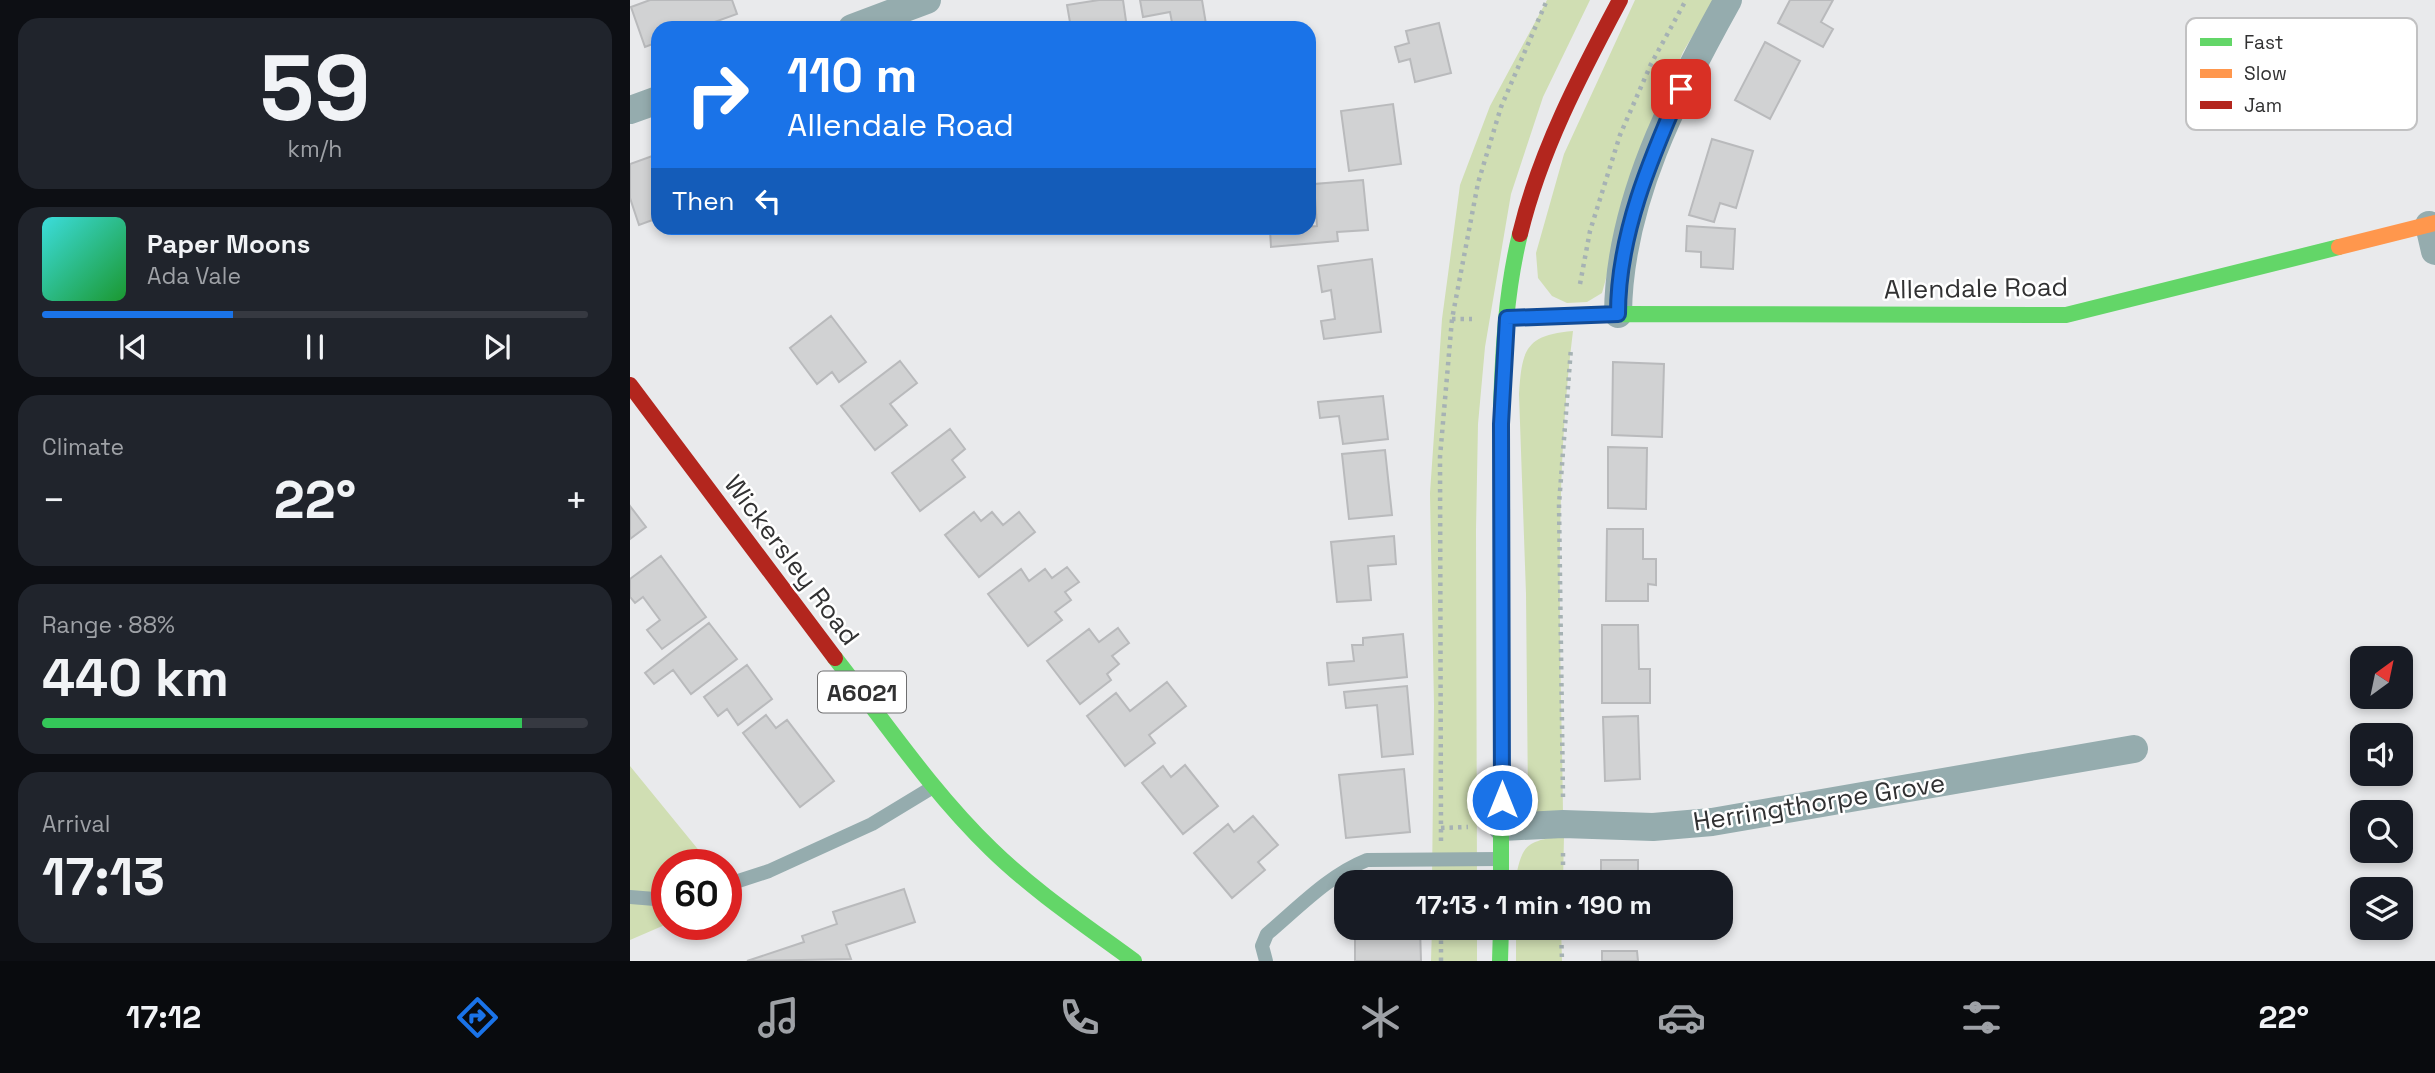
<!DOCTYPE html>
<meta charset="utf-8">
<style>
body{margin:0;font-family:"Space Grotesk",sans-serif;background:#20242c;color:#f1f3f6;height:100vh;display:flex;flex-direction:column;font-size:26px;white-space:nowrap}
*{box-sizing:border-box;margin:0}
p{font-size:23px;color:#9ea1a6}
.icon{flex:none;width:38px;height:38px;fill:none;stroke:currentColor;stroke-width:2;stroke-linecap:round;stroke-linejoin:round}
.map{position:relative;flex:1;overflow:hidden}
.details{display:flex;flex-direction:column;gap:18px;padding:18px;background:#0d0f14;width:630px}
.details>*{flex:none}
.top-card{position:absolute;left:21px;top:21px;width:665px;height:214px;border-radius:21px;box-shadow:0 4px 10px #0003;background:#1a73e8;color:#fff;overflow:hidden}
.needle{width:46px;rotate:33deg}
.tools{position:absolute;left:1720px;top:646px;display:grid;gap:14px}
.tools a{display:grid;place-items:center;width:63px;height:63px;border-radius:14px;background:#171b24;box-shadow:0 4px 10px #0003;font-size:35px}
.speed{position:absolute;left:21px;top:849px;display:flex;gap:14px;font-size:35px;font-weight:700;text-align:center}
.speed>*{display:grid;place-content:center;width:91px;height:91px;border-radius:50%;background:#171b24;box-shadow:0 4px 10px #0003;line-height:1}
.speed .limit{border:10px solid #d22;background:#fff;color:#111}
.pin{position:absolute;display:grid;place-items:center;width:60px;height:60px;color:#fff;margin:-30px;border-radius:14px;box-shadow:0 4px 10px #0006}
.me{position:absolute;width:77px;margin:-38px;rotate:0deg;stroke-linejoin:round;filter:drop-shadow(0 0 5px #0008)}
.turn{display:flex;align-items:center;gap:24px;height:147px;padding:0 21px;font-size:32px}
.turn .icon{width:91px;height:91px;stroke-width:2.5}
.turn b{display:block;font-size:49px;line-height:60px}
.then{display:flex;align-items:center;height:66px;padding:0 21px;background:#0003;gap:14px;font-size:26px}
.big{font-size:52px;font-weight:800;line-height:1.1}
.details .card{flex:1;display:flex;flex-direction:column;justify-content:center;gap:10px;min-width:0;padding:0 24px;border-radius:21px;background:#20242c}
.details .dial{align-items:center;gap:0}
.dial b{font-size:91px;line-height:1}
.song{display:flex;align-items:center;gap:21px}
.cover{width:84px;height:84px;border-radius:10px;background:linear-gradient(135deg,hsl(180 70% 55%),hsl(130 70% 35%))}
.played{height:7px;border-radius:4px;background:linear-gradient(90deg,#1a73e8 35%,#363941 35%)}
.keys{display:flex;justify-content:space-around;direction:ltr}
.heat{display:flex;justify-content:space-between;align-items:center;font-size:38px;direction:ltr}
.charge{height:10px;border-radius:5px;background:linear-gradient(90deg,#34c759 88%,#363941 0)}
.trip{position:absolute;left:704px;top:870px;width:399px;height:70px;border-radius:21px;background:#171b24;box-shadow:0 4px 10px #0003;font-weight:800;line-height:70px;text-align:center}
.tab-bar{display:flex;height:112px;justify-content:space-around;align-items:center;background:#090b0e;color:#9ea1a6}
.tab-bar .icon{width:49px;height:49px}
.tab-bar .current{color:#1a73e8}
.tab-bar b{font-size:32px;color:#f1f3f6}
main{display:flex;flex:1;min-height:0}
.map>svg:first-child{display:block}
</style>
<main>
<section class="details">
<div class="card dial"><b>59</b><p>km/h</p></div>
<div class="card">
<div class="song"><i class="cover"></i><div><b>Paper Moons</b><p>Ada Vale</p></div></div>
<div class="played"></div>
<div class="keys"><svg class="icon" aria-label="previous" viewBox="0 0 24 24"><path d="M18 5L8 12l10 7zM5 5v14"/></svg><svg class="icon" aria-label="pause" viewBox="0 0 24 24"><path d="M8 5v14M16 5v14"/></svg><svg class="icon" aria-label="next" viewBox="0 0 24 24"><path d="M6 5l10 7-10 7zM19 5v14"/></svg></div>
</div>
<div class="card"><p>Climate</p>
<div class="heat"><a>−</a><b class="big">22°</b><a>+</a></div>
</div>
<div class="card"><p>Range · 88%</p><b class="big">440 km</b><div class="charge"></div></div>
<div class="card"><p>Arrival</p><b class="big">17:13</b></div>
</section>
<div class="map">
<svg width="1805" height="961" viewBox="0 0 1805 961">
<rect width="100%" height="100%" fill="#e9eaec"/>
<path fill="#d0deb3" d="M917,0H960L913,97L881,194L855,347L848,424L846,530L847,882H802L804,706L800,493L812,319L830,185L860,106Z
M1005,0H1084L1053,52L1012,148L972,293L957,302L937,303L922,296L908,278L906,253L934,154Z
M943,331C923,491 931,652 933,813C914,815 908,818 898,800L896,594L889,394C892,350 895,335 943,331Z
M0,766L80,864H37V924L0,940Z
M934,836L933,882H885C892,845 895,841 934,836Z
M802,928H847V961H801Z
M886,928H931L932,961H886Z"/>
<path fill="#d1d2d3" stroke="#b9babc" stroke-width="2" d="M20,0H102L107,14L68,28H28V42L15,47L1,7Z
M469,0H493L497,28H441L437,5Z
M510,0H572L576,24L543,28L540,12L513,17Z
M1160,0H1203L1191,22L1203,29L1193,47L1148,23Z
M809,23L821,73L785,82L780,59L769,62L765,47L779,43L776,31Z
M1135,42L1170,61L1140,119L1105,100Z
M763,104L771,164L719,171L711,111Z
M1082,139L1123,151L1106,208L1090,203L1084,222L1059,215Z
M28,154V218L9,225L0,198V164Z
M733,180L738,230L707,232L708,241L641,247L640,230L687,226L684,184Z
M1057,226L1105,229L1103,269L1071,267V252L1056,251Z
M742,259L751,332L694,339L691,321L705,319L701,290L692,292L688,266Z
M201,316L236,362L209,382L202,372L187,384L160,348Z
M270,361L287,383L260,404L277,425L245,450L211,406Z
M983,362L1034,364L1032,437L982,435Z
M753,396L758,439L713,444L709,416L690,418L688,402Z
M320,429L335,449L322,460L335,477L290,511L262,473Z
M978,447L1017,448L1016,509L978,508Z
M755,450L762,515L719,519L712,454Z
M0,506L16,527L0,539Z
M344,512L351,521L362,512L373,525L389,512L405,532L349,577L315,535Z
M977,529H1013V559H1026V585L1018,584V601H976Z
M764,536L766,564L738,566L741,600L707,602L701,542Z
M31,556L76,617L32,649L17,630L30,620L13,597L5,603L0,597V579Z
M437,567L449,582L435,592L441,600L425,612L432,620L398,646L358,594L391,569L399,581L415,569L422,578Z
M79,623L107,659L61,694L43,670L24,684L15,673Z
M972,625H1008L1009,669H1020V703H972Z
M488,628L499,643L482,656L489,664L477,674L481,680L450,704L417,661L459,629L469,642Z
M773,634L777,677L699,685L697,663L724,661L722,645H733V638Z
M117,665L142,699L108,725L97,709L88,716L74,697Z
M537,682L556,706L519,735L525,743L495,766L457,716L486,693L500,711Z
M777,686L783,754L752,757L747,705L716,708L714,692Z
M136,715L146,728L157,720L204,781L170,807L113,733Z
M1008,716L1010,779L975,781L973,717Z
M555,765L588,806L553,834L512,783L533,766L541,777Z
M774,769L780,832L716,838L709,775Z
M623,816L648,845L628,862L635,870L602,898L564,853L598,824L604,832Z
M971,860H1008V882H971Z
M725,874H790V882H725Z
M274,889L285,922L216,945L221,959L117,961L174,942L172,936L207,924L203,912Z
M725,928H790L791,961H725Z
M972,951H1007L1008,961H972Z"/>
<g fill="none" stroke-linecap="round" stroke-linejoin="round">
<path stroke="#a6b2b4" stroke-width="4.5" stroke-dasharray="3.5 5" stroke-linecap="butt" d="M950,284L960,231L990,135L1021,64L1056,0
M822,319H842
M933,797L929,504L941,348
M811,828L838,827
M811,841L810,457L822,319L848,183L871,107L917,0
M933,882V851
M931,928L932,961
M811,961V928"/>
<path stroke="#95acae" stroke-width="14" d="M96,885L139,871L242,824L303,787
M0,897L37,900
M636,961L632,946L637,934C668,908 699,875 737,860L870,859"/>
<path stroke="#95acae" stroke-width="28" d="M222,28L297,0
M0,110L28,100
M1799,225L1805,251
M988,314C989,202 1045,95 1098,0
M872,827L933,824L1023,827L1082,822L1504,749"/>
<path stroke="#63d668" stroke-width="16" d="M877,318L988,314L1436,315L1709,247
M205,658C255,722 302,792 361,849C404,891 455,925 504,961
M871,882V408C873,349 876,291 890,234
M870,961L871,928"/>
<path stroke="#ff974d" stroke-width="16" d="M1709,247L1805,223"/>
<path stroke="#b3261e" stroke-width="16" d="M890,234C910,151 950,75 990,0
M0,385L205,658"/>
</g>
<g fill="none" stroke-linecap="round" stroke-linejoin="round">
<defs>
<path id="route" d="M872,800L871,424L877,318L988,314C988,235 1020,160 1051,89"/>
</defs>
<use href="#route" stroke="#114b97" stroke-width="18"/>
<use href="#route" stroke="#1a73e8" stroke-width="12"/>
</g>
<g text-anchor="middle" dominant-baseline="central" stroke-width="5" stroke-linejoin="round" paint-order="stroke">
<rect fill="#fff" stroke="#6f6f70" stroke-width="2" x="188" y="671.5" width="88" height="41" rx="5"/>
<g font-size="24" font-weight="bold" fill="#313132">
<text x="232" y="692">A6021</text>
</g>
<g font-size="26" fill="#313132" stroke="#fff">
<text transform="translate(1346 288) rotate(-1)">Allendale Road</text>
<text transform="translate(162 560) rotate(53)">Wickersley Road</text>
<text transform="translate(1189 802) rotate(-9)">Herringthorpe Grove</text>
</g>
</g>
<rect x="1556" y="18" width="231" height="112" rx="10" fill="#fff" stroke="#c1c1c2" stroke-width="2"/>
<rect x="1570" y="38" width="32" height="8" fill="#63d668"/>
<rect x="1570" y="69" width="32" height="9" fill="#ff974d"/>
<rect x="1570" y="101" width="32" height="8" fill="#b3261e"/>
<g font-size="19" fill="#313132">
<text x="1614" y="49">Fast</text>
<text x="1614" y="80">Slow</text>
<text x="1614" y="112">Jam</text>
</g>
</svg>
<div class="tools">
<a><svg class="needle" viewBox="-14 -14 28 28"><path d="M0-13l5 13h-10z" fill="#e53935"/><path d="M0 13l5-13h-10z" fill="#9ea1a6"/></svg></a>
<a><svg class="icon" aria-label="sound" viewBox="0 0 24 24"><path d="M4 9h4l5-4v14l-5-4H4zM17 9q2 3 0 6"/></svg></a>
<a><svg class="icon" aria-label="search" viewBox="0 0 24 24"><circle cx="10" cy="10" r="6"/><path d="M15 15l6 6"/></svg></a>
<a><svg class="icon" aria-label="layers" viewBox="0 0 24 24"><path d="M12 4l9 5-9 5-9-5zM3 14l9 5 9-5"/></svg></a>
</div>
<div class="speed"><div class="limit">60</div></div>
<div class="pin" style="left:1051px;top:89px;background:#d93025"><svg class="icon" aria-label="arrive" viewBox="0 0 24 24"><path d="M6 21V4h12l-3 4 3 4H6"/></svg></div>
<svg class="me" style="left:872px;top:800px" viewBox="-20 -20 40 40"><circle r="17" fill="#1a73e8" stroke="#fff" stroke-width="3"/><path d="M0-11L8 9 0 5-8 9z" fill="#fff"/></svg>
<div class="trip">17:13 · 1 min · 190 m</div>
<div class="top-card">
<div class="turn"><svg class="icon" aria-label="right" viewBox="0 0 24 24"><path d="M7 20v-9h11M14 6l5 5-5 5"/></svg><div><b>110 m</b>Allendale Road</div></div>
<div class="then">Then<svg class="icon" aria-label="left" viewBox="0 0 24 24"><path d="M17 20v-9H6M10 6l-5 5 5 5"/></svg></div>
</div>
</div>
</main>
<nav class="tab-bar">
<b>17:12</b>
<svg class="icon current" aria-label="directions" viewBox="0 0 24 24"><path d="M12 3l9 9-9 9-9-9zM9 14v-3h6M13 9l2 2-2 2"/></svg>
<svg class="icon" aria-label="music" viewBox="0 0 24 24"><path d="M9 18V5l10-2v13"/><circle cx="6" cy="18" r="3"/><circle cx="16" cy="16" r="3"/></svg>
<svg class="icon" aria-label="phone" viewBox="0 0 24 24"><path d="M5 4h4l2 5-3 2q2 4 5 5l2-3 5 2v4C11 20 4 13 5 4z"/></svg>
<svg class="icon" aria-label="climate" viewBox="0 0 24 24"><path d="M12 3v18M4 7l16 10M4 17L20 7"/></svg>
<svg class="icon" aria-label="car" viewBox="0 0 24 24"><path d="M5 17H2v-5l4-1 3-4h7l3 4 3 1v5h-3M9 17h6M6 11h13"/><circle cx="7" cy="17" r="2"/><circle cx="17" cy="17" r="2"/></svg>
<svg class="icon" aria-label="filters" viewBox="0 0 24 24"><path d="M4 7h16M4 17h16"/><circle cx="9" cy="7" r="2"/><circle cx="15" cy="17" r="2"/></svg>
<b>22°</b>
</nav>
